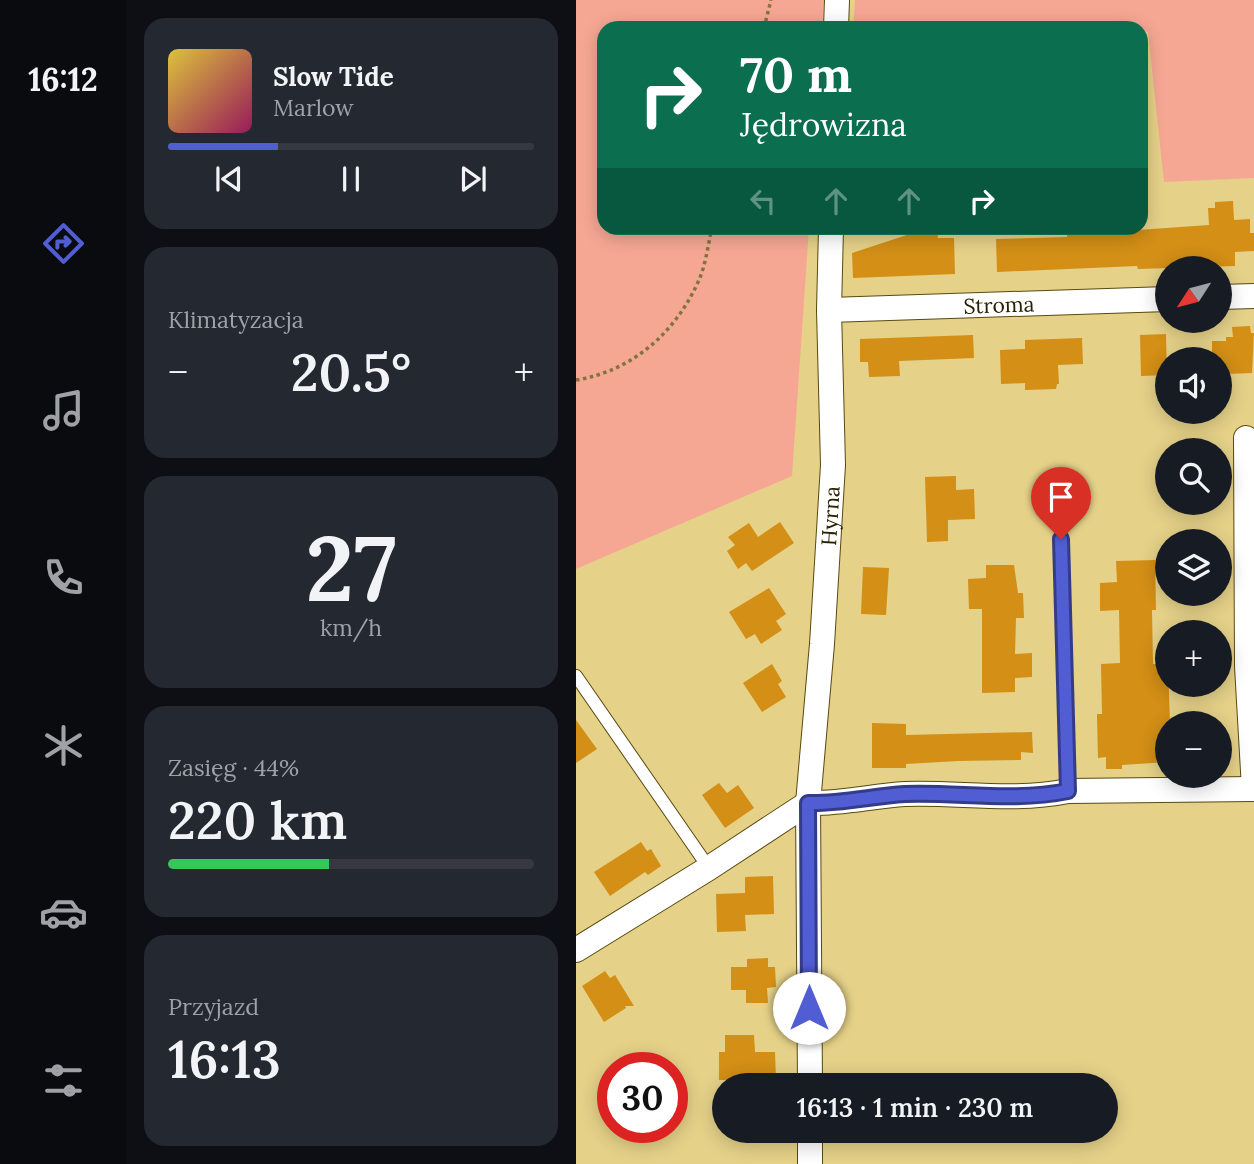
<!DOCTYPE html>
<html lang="pl">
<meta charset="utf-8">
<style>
body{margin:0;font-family:Lora,serif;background:#242831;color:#f1f3f6;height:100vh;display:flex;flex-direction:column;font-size:26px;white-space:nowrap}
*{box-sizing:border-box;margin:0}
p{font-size:23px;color:#9ea1a6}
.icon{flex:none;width:38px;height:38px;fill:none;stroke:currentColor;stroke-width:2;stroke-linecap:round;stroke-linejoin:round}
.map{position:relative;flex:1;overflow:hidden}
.panel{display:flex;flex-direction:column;gap:18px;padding:18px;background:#0d0f14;width:450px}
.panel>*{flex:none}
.hud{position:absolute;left:21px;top:21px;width:551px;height:214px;border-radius:21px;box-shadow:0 4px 18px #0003;background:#0b6e4f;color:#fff;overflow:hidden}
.needle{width:46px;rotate:234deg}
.tools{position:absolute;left:579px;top:256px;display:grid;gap:14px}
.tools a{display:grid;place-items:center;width:77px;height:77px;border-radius:50%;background:#171b24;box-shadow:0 4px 18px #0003;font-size:35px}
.speed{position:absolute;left:21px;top:1052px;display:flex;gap:14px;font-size:35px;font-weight:700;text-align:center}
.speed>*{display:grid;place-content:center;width:91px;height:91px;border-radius:50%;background:#171b24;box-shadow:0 4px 18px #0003;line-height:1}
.speed .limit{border:10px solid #d22;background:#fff;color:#111}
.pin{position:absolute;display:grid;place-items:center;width:60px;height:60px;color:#fff;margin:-72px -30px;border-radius:50% 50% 50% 0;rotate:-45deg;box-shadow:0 0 7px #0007}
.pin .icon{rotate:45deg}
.me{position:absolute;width:77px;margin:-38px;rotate:0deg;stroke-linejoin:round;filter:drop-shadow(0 0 5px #0008)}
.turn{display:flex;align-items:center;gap:24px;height:147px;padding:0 28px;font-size:32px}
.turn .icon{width:91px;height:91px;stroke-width:2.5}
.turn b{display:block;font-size:49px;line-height:60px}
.lanes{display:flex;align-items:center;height:66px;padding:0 28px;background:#0003;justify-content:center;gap:35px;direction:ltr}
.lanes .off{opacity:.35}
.big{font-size:52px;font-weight:600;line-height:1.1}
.panel .tile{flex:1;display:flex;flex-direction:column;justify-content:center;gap:10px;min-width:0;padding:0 24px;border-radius:21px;background:#242831}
.panel .dial{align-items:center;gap:0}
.dial b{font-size:91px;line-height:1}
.song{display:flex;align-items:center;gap:21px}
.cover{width:84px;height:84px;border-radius:10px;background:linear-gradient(135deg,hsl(50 70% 55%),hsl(330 70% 35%))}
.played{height:7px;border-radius:4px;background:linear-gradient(90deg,#505dd3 30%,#363941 30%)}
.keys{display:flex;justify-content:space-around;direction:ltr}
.heat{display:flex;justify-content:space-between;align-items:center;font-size:38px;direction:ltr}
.charge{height:10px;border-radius:5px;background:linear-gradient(90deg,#34c759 44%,#363941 0)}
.trip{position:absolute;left:136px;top:1073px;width:406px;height:70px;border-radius:35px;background:#171b24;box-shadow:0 4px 18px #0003;font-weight:600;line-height:70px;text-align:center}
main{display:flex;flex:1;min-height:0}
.menu{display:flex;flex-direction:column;width:126px;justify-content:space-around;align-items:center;background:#090b0e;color:#9ea1a6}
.menu .icon{width:49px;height:49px}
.menu .selected{color:#505dd3}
.menu b{font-size:32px;color:#f1f3f6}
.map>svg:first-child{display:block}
</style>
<main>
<nav class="menu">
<b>16:12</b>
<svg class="icon selected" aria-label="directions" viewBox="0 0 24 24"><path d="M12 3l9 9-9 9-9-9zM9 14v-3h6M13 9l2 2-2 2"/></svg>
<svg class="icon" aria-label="music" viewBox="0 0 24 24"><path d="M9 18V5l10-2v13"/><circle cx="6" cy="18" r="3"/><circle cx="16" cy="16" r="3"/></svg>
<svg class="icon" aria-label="phone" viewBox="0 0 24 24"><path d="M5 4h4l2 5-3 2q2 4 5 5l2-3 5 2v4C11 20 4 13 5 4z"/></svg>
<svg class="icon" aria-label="climate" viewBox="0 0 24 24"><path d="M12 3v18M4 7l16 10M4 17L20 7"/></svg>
<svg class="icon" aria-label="car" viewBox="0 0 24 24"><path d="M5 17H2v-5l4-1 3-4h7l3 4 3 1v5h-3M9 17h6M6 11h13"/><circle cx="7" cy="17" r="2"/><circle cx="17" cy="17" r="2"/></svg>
<svg class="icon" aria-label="filters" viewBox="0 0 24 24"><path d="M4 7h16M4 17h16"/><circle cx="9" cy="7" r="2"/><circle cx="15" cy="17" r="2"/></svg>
</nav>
<section class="panel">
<div class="tile">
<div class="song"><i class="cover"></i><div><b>Slow Tide</b><p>Marlow</p></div></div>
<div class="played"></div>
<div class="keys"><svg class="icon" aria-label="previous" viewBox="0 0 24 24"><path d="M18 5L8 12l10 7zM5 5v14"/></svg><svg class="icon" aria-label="pause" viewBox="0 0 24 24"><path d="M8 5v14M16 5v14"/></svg><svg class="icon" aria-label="next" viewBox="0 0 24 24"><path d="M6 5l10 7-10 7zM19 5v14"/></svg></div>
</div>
<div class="tile"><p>Klimatyzacja</p>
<div class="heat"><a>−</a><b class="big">20.5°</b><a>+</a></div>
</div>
<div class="tile dial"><b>27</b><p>km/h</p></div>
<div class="tile"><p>Zasięg · 44%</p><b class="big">220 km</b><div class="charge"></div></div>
<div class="tile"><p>Przyjazd</p><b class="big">16:13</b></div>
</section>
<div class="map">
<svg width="679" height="1164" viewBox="0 0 679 1164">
<rect width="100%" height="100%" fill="#e5d188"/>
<path fill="#f6a794" d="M0,0H248L246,28H28V228H233L216,476L0,569Z
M279,0H678V178L588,182L572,32L565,31V28H277Z"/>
<path fill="#d38f16" d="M657,201L658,220L674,219V233H678V251L659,252V266L562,269L561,266L421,272L420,239L491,237V229H533V232L633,225L632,208H639V202Z
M361,230L362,238H378L379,274L277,278L276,253L343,231Z
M674,326L675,333H678L676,373L651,374V369H644V359H636V341H650V337H657L656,327Z
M590,334L591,375L565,376L564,335Z
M397,335L398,358L323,361L324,376L293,377L292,362H284V339Z
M506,338L507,364L482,365L483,384H481L480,389L449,390V383L425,384L424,350L449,349V340Z
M380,476V490L398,489L399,519L372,520V541L351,542L349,477Z
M204,522L218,543L176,571L170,563L162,569L151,551L159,545L152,537L173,523L182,537Z
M579,560L580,610H576L577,664H592L594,723H592V762L546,765V769H530V757L522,758L521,714H526L525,664L544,663L543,610L524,611V583L541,582L540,561Z
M410,565H438L442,593H447L448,618H440L439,654L456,653V677L439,678V692L406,693V609H393L392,579L410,578Z
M287,567L313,568L310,615L285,614Z
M193,588L210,614L200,621L206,630L185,644L179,634L170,639L153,612Z
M196,664L206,681L202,684L210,697L186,712L167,683Z
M0,720L21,749L0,763Z
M296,723L330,724V735L456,732L457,753L445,752V760L382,761L330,764V768H296Z
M143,783L151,793L162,785L178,808L149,828L126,795Z
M65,842L71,851L75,849L85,866L72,875L69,872L34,896L18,872Z
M197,876L198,914L169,915L170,931L141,932L140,894L169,893V877Z
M192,958V967H199L200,987L191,988L192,1003H170V990H155V967H171V959Z
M29,971L34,978L39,975L58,1006H49L50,1008L28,1022L6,986Z
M149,1035H178L179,1052H199L200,1080H143V1052H149Z"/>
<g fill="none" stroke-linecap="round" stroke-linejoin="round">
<defs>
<path id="lane" d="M485,539L492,791
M0,676L133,868"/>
<g id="street">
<path d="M260,28L261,0"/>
<path d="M644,297L679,296"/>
<path id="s1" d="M253,310L592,299"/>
<path d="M670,438L671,666L678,789"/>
<path d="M232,803C265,804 296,796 329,794C383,792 438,802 492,791L679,789"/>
<path d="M0,950L133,868L232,803"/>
<path id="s2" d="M234,1085L232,803L246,644L257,465L253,310L255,228"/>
<path d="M234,1130V1164"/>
</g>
</defs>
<use href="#lane" stroke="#584a10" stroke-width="14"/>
<use href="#street" stroke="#584a10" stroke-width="26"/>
<path stroke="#827441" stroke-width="3.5" stroke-dasharray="3.5 3.5" stroke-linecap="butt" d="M188,28L195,0
M0,380C57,371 100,332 123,280C130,264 132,244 136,228"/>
<use href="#lane" stroke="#fff" stroke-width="12"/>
<use href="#street" stroke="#fff" stroke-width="24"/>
</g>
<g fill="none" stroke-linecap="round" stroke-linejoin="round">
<defs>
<path id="route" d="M233,1008L232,803C265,804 296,796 329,794C383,792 438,802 492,791L485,539"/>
</defs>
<use href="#route" stroke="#343c89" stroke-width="18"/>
<use href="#route" stroke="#505dd3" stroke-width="12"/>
</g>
<g text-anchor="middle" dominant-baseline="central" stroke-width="5" stroke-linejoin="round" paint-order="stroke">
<g font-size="21" fill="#282002" stroke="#e5d188">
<text stroke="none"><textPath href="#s1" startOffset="170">Stroma</textPath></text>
<text stroke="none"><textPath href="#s2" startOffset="570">Hyrna</textPath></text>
</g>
</g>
</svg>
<div class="tools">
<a><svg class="needle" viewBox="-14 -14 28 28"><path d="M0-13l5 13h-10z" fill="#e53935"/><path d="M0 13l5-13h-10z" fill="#9ea1a6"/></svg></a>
<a><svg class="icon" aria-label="sound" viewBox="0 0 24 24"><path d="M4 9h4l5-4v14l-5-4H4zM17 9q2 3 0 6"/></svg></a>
<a><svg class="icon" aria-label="search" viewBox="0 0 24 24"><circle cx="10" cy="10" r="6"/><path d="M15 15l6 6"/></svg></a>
<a><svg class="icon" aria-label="layers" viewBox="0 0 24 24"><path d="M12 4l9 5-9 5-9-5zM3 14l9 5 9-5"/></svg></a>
<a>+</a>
<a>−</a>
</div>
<div class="speed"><div class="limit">30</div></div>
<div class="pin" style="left:485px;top:539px;background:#d93025"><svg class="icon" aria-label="arrive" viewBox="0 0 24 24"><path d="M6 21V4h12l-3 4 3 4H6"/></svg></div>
<svg class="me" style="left:233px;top:1008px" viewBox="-20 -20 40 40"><circle r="19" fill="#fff"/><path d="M0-13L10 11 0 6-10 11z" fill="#505dd3"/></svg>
<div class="trip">16:13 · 1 min · 230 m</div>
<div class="hud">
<div class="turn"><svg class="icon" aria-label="right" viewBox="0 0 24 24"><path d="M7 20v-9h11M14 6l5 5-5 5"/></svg><div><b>70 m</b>Jędrowizna</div></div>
<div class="lanes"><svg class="icon off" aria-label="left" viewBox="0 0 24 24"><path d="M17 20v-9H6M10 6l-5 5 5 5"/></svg><svg class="icon off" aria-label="ahead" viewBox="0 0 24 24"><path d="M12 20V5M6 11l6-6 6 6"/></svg><svg class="icon off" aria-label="ahead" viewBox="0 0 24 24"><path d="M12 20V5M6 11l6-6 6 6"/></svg><svg class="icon" aria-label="right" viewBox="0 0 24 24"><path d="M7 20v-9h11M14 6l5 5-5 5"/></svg></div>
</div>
</div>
</main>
